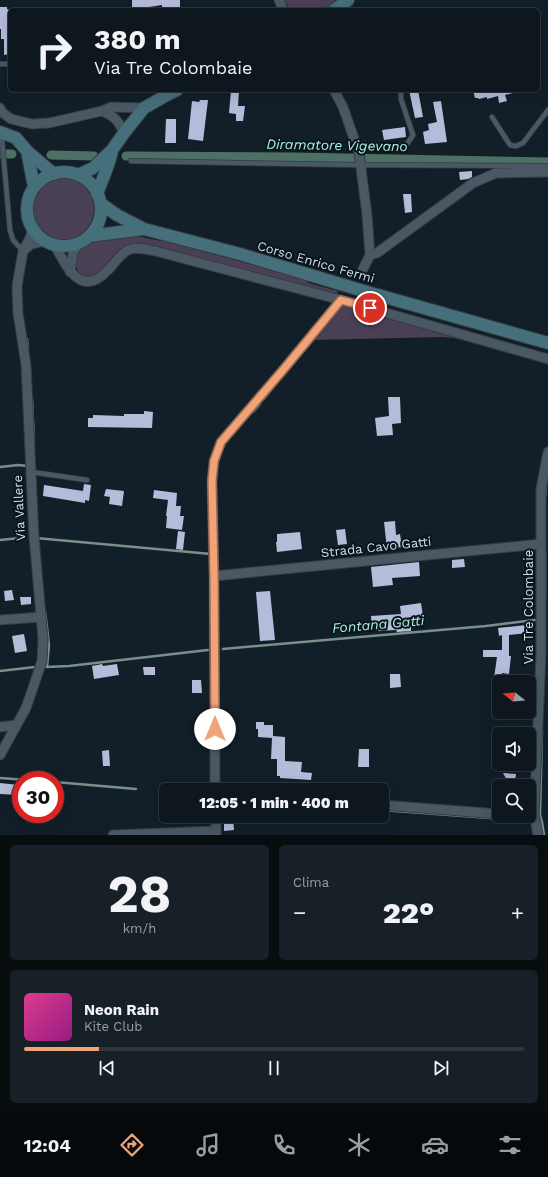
<!DOCTYPE html>
<html lang="it">
<meta charset="utf-8">
<style>
body{margin:0;font-family:"Work Sans",sans-serif;background:#172027;color:#f1f3f6;height:100vh;display:flex;flex-direction:column;font-size:15px;white-space:nowrap}
*{box-sizing:border-box;margin:0}
p{font-size:13px;color:#9b9fa4}
.icon{flex:none;width:22px;height:22px;fill:none;stroke:currentColor;stroke-width:2;stroke-linecap:round;stroke-linejoin:round}
.map{position:relative;height:835px;overflow:hidden}
.panel{display:flex;flex-direction:column;gap:10px;padding:10px;background:#080d10;flex:1}
.panel>*{flex:none}
.top-card{position:absolute;left:8px;top:8px;width:532px;height:84px;border-radius:6px;box-shadow:0 4px 16px #0002,0 0 0 1px #2e363c;background:#0e171e;color:#f1f3f6;overflow:hidden}
.needle{width:26px;rotate:287deg}
.buttons{position:absolute;left:492px;top:675px;display:grid;gap:8px}
.buttons a{display:grid;place-items:center;width:44px;height:44px;border-radius:6px;background:#0e171e;box-shadow:0 4px 16px #0002,0 0 0 1px #2e363c;font-size:20px}
.speed{position:absolute;left:12px;top:771px;display:flex;gap:8px;font-size:20px;font-weight:700;text-align:center}
.speed>*{display:grid;place-content:center;width:52px;height:52px;border-radius:50%;background:#0e171e;box-shadow:0 4px 16px #0002,0 0 0 1px #2e363c;line-height:1}
.speed .limit{border:6px solid #d22;background:#fff;color:#111}
.pin{position:absolute;display:grid;place-items:center;width:34px;height:34px;color:#fff;margin:-17px;border:2px solid #fff;border-radius:50%;box-shadow:0 1px 4px #0007}
.me{position:absolute;width:44px;margin:-22px;rotate:0deg;stroke-linejoin:round;filter:drop-shadow(0 0 3px #0008)}
.turn{display:flex;align-items:center;gap:14px;height:84px;padding:0 20px;font-size:18px}
.turn .icon{width:52px;height:52px;stroke-width:2.5}
.turn b{display:block;font-size:28px;line-height:34px}
.big{font-size:30px;font-weight:800;line-height:1.1}
.panel .tile{flex:1;display:flex;flex-direction:column;justify-content:center;gap:6px;min-width:0;padding:0 14px;border-radius:6px;background:#172027}
.panel .dial{align-items:center;gap:0}
.dial b{font-size:52px;line-height:1}
.song{display:flex;align-items:center;gap:12px}
.cover{width:48px;height:48px;border-radius:6px;background:linear-gradient(135deg,hsl(330 70% 55%),hsl(310 70% 35%))}
.played{height:4px;border-radius:2px;background:linear-gradient(90deg,#f0a278 15%,#2e363c 15%)}
.keys{display:flex;justify-content:space-around;direction:ltr}
.heat{display:flex;justify-content:space-between;align-items:center;font-size:22px;direction:ltr}
.panel .tiles{flex:1;display:grid;gap:10px;grid-template-columns:1fr 1fr}
.tile:last-child{grid-column:span 2}
.trip{position:absolute;left:159px;top:783px;width:230px;height:40px;border-radius:6px;background:#0e171e;box-shadow:0 4px 16px #0002,0 0 0 1px #2e363c;font-weight:800;line-height:40px;text-align:center}
.menu{display:flex;height:64px;justify-content:space-around;align-items:center;background:#06090c;color:#9b9fa4}
.menu .icon{width:28px;height:28px}
.menu .on{color:#f0a278}
.menu b{font-size:18px;color:#f1f3f6}
.map>svg:first-child{display:block}
</style>
<div class="map">
<svg width="548" height="835" viewBox="0 0 548 835">
<rect width="100%" height="100%" fill="#121f28"/>
<path fill="#4a4055" d="M284,0H336L323,10H290Z
M32 209a31 31 0 1 1 62 0a31 31 0 1 1-62 0Z
M119,235H131L161,241L162,240L308,280V283L338,291L336,295L128,246C123,248 119,251 115,254C109,260 99,275 91,277C88,277 84,276 81,275C76,269 75,265 76,257C79,242 106,238 119,235Z
M341,305H347L462,339L443,337L311,340Z"/>
<g fill="none" stroke-linecap="round" stroke-linejoin="round">
<path stroke="#77908a" stroke-width="2.5" d="M27,339L28,350
M32,399L34,442
M263,400L273,388
M253,412L260,404
M0,467L18,465L28,466
M545,498L546,485
M36,538L211,554
M0,540L20,538
M545,596V551
M45,611L49,645L47,667
M223,649L486,626L535,620
M46,667L69,666L208,650
M0,671L35,667
M0,778L28,780
M55,782L136,789
M382,810L532,821
M540,822H542L544,835
M542,822L540,815L542,731"/>
<path stroke="#4e6f63" stroke-width="9" d="M0,154H12
M51,155L94,156
M126,156L293,157L548,162"/>
</g>
<path fill="#b4bcda" d="M132,0H180V8H162V5L149,7V10H138V8H132Z
M0,7H7V9L10,10V54L4,55V39H1V29H0Z
M409,90H418L423,117L415,118Z
M473,90H513V93L505,95L507,101L499,103L498,96L487,99V97L479,99L478,98H475Z
M231,91H239L238,106H245L243,121H236V114L229,113Z
M200,100H208L203,141L188,139L192,101L199,102Z
M441,101L447,142L425,144L423,132L429,130L428,124L437,122L433,102Z
M166,119H176V143H165Z
M405,127L406,137L384,140L382,130Z
M472,171V177L468,179L460,180L459,172Z
M403,194H411L412,212L405,213Z
M388,397H400L401,423L392,424L393,435L377,436L375,418L389,416Z
M144,411L153,412L152,428L88,427V418H93V415L124,416V414H144Z
M84,484L91,485L89,501L85,500V503L43,496L44,485L83,491Z
M106,489L124,491L122,506L109,504L110,497L104,496Z
M154,490L177,493L176,506H181L180,516H184L182,530L166,528L167,516H166L168,500L153,498Z
M395,521L396,535L400,534L402,547L387,549L384,522Z
M345,529L347,544L338,545L336,530Z
M178,531L185,532L183,550L176,549Z
M300,532L302,549L277,552L276,542H277V534Z
M464,559L465,567L452,568V560Z
M419,562L420,576L392,578L393,585L373,587L371,567Z
M12,590L14,600L5,601L4,591Z
M270,591L275,640L260,641L256,592Z
M20,597H31V604L21,605Z
M421,603L423,616H417V624L411,625V631L397,632L396,630L376,631V630H372L371,616L401,614L400,606Z
M527,625L528,633L509,635V656H511L509,674L502,673L501,679L494,678L497,657H483V650H502V635L499,636L498,628Z
M24,634L27,651L15,653L12,636Z
M102,664L103,666L117,664L119,675L94,679L92,666Z
M143,667H155V675H144Z
M390,674H400L401,687L390,688Z
M192,680H201L202,693H192Z
M256,722H264V725H273V736L285,737V761L302,762L301,772L312,773L311,780L280,778V776H277V759H271L272,738L258,737V729H256Z
M359,749H369V767H358Z
M109,750L110,766H103L102,751Z
M503,773L516,774L515,782H508Z
M0,783L19,785V795L0,794Z
M224,816H233L234,830L224,831Z"/>
<g fill="none" stroke-linecap="round" stroke-linejoin="round">
<defs>
<path id="lane" d="M0,64H10
M492,117L510,145L516,146L523,143L548,110
M2,140L10,230L13,240L23,251
M356,144L392,148L407,144L413,135L401,99V90
M131,161L360,165L548,166
M31,472L87,480"/>
<path id="street" d="M279,0L283,10
M334,90L343,107L359,153L367,215L370,255L363,269
M0,108L2,112L11,119L32,124L49,123L102,111L111,107L144,108
M102,111C115,117 118,120 124,133
M55,246C67,267 81,299 108,270C114,264 120,254 128,250C136,246 147,250 155,251L341,300L548,359
M24,250L31,244L45,241
M370,255L377,253L473,183L496,173L548,172
M70,272L73,253L78,244
M214,576L541,544
M0,620L41,617
M0,727L16,725
M0,755L26,708L39,670L42,661L43,639L34,537L26,365L18,313L17,286L23,251L31,236L32,229
M215,790L214,576L212,481L214,461L221,442L283,370L341,300
M382,805L499,814
M216,816V835
M113,835L216,831
M538,835L534,814L541,654V489L548,452"/>
<path id="secondary" d="M334,10L348,0
M0,132L16,138L27,151L54,174
M27,151L34,187
M27 209a37 37 0 1 1 74 0a37 37 0 1 1-74 0Z
M78,175L93,168L112,150L124,133L144,108L165,96L177,90
M97,194C102,180 109,166 112,151
M100,203L117,215L144,229L240,254L367,292L548,343
M89,236L144,229"/>
</defs>
<use href="#lane" stroke="#343b43" stroke-width="6"/>
<use href="#street" stroke="#343b43" stroke-width="11"/>
<use href="#secondary" stroke="#343b43" stroke-width="14"/>
<use href="#lane" stroke="#495862" stroke-width="4.5"/>
<use href="#street" stroke="#495862" stroke-width="9"/>
<use href="#secondary" stroke="#456f7a" stroke-width="12"/>
</g>
<g fill="none" stroke-linecap="round" stroke-linejoin="round">
<defs>
<path id="route" d="M215,729L214,576L212,481L214,461L221,442L283,370L341,300L370,308"/>
</defs>
<use href="#route" stroke="#9c694e" stroke-width="10"/>
<use href="#route" stroke="#f0a278" stroke-width="7"/>
</g>
<g text-anchor="middle" dominant-baseline="central" stroke-width="4" stroke-linejoin="round" paint-order="stroke">
<g font-size="13" fill="#d6dee5" stroke="#09151e">
<text transform="translate(316 262) rotate(16)">Corso Enrico Fermi</text>
<text transform="translate(19 508) rotate(-93)">Via Vallere</text>
<text transform="translate(376 547) rotate(-6)">Strada Cavo Gatti</text>
<text transform="translate(528 607) rotate(-90)">Via Tre Colombaie</text>
</g>
<g font-size="14" font-style="italic" fill="#b0f1da" stroke="#09151e">
<text transform="translate(337 145) rotate(1)">Diramatore Vigevano</text>
<text transform="translate(378 624) rotate(-5)">Fontana Gatti</text>
</g>
</g>
</svg>
<div class="buttons">
<a><svg class="needle" viewBox="-14 -14 28 28"><path d="M0-13l5 13h-10z" fill="#e53935"/><path d="M0 13l5-13h-10z" fill="#9b9fa4"/></svg></a>
<a><svg class="icon" aria-label="sound" viewBox="0 0 24 24"><path d="M4 9h4l5-4v14l-5-4H4zM17 9q2 3 0 6"/></svg></a>
<a><svg class="icon" aria-label="search" viewBox="0 0 24 24"><circle cx="10" cy="10" r="6"/><path d="M15 15l6 6"/></svg></a>
</div>
<div class="speed"><div class="limit">30</div></div>
<div class="pin" style="left:370px;top:308px;background:#d93025"><svg class="icon" aria-label="arrive" viewBox="0 0 24 24"><path d="M6 21V4h12l-3 4 3 4H6"/></svg></div>
<svg class="me" style="left:215px;top:729px" viewBox="-20 -20 40 40"><circle r="19" fill="#fff"/><path d="M0-13L10 11 0 6-10 11z" fill="#f0a278"/></svg>
<div class="trip">12:05 · 1 min · 400 m</div>
<div class="top-card">
<div class="turn"><svg class="icon" aria-label="right" viewBox="0 0 24 24"><path d="M7 20v-9h11M14 6l5 5-5 5"/></svg><div><b>380 m</b>Via Tre Colombaie</div></div>
</div>
</div>
<section class="panel">
<div class="tiles">
<div class="tile dial"><b>28</b><p>km/h</p></div>
<div class="tile"><p>Clima</p>
<div class="heat"><a>−</a><b class="big">22°</b><a>+</a></div>
</div>
<div class="tile">
<div class="song"><i class="cover"></i><div><b>Neon Rain</b><p>Kite Club</p></div></div>
<div class="played"></div>
<div class="keys"><svg class="icon" aria-label="previous" viewBox="0 0 24 24"><path d="M18 5L8 12l10 7zM5 5v14"/></svg><svg class="icon" aria-label="pause" viewBox="0 0 24 24"><path d="M8 5v14M16 5v14"/></svg><svg class="icon" aria-label="next" viewBox="0 0 24 24"><path d="M6 5l10 7-10 7zM19 5v14"/></svg></div>
</div>
</div>
</section>
<nav class="menu">
<b>12:04</b>
<svg class="icon on" aria-label="directions" viewBox="0 0 24 24"><path d="M12 3l9 9-9 9-9-9zM9 14v-3h6M13 9l2 2-2 2"/></svg>
<svg class="icon" aria-label="music" viewBox="0 0 24 24"><path d="M9 18V5l10-2v13"/><circle cx="6" cy="18" r="3"/><circle cx="16" cy="16" r="3"/></svg>
<svg class="icon" aria-label="phone" viewBox="0 0 24 24"><path d="M5 4h4l2 5-3 2q2 4 5 5l2-3 5 2v4C11 20 4 13 5 4z"/></svg>
<svg class="icon" aria-label="climate" viewBox="0 0 24 24"><path d="M12 3v18M4 7l16 10M4 17L20 7"/></svg>
<svg class="icon" aria-label="car" viewBox="0 0 24 24"><path d="M5 17H2v-5l4-1 3-4h7l3 4 3 1v5h-3M9 17h6M6 11h13"/><circle cx="7" cy="17" r="2"/><circle cx="17" cy="17" r="2"/></svg>
<svg class="icon" aria-label="filters" viewBox="0 0 24 24"><path d="M4 7h16M4 17h16"/><circle cx="9" cy="7" r="2"/><circle cx="15" cy="17" r="2"/></svg>
</nav>
